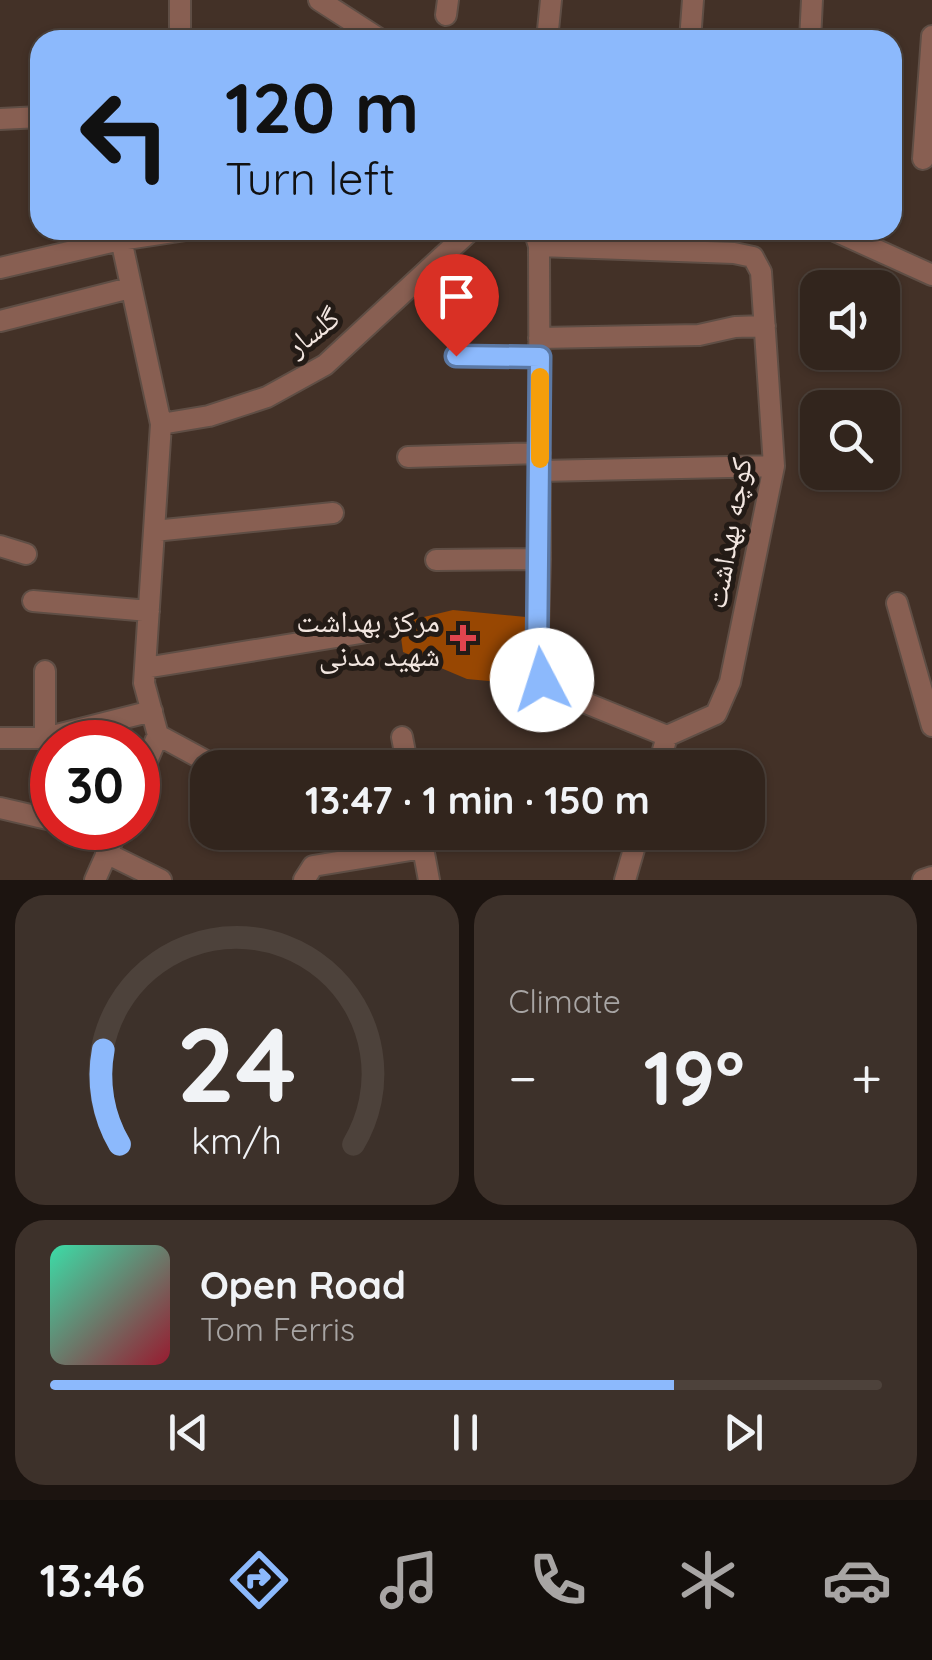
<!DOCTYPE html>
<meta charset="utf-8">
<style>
body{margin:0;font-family:Quicksand,"Noto Naskh Arabic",sans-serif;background:#3d312a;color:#f1f3f6;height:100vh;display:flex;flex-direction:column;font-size:38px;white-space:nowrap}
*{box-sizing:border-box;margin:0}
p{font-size:32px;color:#a8a5a4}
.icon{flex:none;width:55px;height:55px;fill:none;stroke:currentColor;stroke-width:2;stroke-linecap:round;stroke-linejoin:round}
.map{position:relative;height:880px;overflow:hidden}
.sheet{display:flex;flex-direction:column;gap:15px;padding:15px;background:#1c1410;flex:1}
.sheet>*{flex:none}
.top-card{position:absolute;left:30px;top:30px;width:872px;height:210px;border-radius:30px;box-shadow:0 2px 8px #0004,0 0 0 2px #4d423b;background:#8cb9fc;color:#111;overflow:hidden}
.tools{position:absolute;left:800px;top:270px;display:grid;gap:20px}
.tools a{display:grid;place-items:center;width:100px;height:100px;border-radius:20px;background:#32251d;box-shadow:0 2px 8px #0004,0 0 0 2px #4d423b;font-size:50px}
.speed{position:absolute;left:30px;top:720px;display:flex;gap:20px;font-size:50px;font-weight:700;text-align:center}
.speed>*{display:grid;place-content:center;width:130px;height:130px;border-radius:50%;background:#32251d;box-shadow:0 2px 8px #0004,0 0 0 2px #4d423b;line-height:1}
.speed .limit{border:15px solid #d22;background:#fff;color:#111}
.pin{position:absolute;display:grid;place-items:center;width:85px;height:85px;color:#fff;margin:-102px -42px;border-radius:50% 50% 50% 0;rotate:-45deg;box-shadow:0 0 10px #0007}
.pin .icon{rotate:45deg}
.me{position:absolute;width:110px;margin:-55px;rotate:355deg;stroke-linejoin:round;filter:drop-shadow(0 0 8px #0008)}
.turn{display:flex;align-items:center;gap:35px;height:210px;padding:0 30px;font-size:45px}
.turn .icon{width:130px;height:130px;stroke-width:2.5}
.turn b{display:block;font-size:70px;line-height:85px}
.big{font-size:75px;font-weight:800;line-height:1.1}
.sheet .card{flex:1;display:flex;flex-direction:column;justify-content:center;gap:15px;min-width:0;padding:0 35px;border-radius:30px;background:#3d312a}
.sheet .dial{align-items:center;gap:0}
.dial svg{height:260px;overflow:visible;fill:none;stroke:#4d423b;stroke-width:7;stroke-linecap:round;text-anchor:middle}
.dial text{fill:#f1f3f6;stroke:none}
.song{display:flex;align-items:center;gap:30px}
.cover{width:120px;height:120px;border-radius:15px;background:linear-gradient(135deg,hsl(160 70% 55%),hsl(350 70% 35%))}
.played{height:10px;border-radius:5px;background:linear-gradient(90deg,#8cb9fc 75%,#4d423b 75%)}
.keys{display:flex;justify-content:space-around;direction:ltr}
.heat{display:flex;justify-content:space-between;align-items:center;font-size:55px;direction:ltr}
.sheet .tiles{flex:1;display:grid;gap:15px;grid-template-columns:1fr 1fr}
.card:last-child{grid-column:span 2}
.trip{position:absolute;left:190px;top:750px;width:575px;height:100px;border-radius:30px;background:#32251d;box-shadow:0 2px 8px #0004,0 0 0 2px #4d423b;font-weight:800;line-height:100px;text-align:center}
.menu{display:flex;height:160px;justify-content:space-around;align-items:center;background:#140f0c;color:#a8a5a4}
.menu .icon{width:70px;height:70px}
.menu .current{color:#8cb9fc}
.menu b{font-size:45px;color:#f1f3f6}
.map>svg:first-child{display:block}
</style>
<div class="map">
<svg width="932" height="880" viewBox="0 0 932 880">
<rect width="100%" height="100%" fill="#433127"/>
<path fill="#984702" d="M453,610L526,617L522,684L467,679L403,652L399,623Z"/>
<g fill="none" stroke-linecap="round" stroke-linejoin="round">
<defs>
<path id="minor" d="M319,0L381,40
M446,15L448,0
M180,40V0
M547,40L551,0
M690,40L693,0
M810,40L812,0
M0,119L40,117
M923,159L932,36
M119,230L161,424L144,683L158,735L138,782
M534,230L539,246L540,559L537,663L543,680L554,690L667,736
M833,230L932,275
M539,246L734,253L753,257L761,272L774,466L730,682L716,714L667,736L658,768
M0,268L120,240L186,230
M0,321L130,288
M539,338L699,335L735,327L765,326
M456,356L540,357
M161,424L209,416L267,397L325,365L471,230
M408,457L540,453
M540,471L774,466
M154,531L333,513
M0,546L26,554
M436,560L540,559
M33,601L149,611
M897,603L932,726
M145,668L367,632
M45,671V738
M158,735L219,768
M402,737L408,768
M0,738H45L152,711
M0,808L52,820
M420,832L429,880
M106,853L161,880
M95,880L118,828
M304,880L313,866L423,848
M625,880L639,832
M923,880L932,877"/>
</defs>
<use href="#minor" stroke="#5f4e45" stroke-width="24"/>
<use href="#minor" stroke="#885f52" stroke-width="20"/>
</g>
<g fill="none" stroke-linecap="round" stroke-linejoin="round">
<defs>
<path id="route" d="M456,356L540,357L537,663L542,680"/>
</defs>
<use href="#route" stroke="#5b78a4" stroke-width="25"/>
<use href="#route" stroke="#8cb9fc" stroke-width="18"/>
<path stroke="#f59e0b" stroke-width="18" d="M540,377V459"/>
</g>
<path fill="#e0444e" stroke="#231b16" stroke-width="4" d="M458 623h10v10h10v10h-10v10h-10v-10h-10v-10h10z"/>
<g text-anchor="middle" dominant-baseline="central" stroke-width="10" stroke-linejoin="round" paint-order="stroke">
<g font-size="30" fill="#f2e6e0" stroke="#231b16">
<text transform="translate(312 331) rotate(-38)">گلسار</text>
<text transform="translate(728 533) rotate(-80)">کوچه بهداشت</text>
</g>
<g font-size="30" fill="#f2e6e0" stroke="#231b16" text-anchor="end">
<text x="440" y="621">مرکز بهداشت<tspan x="440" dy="34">شهید مدنی</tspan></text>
</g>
</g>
</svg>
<div class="tools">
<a><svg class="icon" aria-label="sound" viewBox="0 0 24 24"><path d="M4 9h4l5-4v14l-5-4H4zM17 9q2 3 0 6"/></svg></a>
<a><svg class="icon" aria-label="search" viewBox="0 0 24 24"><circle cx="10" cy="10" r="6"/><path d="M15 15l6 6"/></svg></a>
</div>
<div class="speed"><div class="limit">30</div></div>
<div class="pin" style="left:456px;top:356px;background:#d93025"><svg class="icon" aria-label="arrive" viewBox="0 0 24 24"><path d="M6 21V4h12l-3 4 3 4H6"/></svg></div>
<svg class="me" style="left:542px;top:680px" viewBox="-20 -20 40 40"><circle r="19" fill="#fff"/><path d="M0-13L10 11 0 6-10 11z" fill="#8cb9fc"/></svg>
<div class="trip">13:47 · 1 min · 150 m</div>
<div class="top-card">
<div class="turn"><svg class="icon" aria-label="left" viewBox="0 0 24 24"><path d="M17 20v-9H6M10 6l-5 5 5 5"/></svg><div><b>120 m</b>Turn left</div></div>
</div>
</div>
<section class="sheet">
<div class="tiles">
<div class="card dial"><svg viewBox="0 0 100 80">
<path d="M14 69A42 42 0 1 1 86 69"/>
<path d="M14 69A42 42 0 0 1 9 40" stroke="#8cb9fc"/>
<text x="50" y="56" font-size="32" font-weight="700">24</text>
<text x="50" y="72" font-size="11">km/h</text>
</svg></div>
<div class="card"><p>Climate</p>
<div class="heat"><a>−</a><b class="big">19°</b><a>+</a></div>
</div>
<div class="card">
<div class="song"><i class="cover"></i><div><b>Open Road</b><p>Tom Ferris</p></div></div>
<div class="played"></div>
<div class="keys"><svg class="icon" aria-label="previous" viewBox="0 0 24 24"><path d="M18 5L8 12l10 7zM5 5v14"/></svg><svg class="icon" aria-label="pause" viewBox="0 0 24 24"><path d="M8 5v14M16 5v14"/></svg><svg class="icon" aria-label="next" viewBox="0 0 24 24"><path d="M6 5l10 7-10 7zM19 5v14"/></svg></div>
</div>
</div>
</section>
<nav class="menu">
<b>13:46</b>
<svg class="icon current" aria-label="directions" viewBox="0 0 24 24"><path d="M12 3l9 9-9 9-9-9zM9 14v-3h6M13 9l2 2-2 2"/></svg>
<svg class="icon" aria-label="music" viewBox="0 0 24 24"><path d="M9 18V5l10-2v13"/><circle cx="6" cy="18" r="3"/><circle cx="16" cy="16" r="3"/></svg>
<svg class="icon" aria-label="phone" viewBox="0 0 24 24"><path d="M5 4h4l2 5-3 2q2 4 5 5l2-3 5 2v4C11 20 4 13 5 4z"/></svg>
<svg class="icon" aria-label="climate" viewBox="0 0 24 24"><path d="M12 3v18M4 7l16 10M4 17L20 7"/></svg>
<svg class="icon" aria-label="car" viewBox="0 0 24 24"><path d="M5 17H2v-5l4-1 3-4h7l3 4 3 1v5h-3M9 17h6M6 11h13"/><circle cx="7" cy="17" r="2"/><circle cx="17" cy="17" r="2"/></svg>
</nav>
